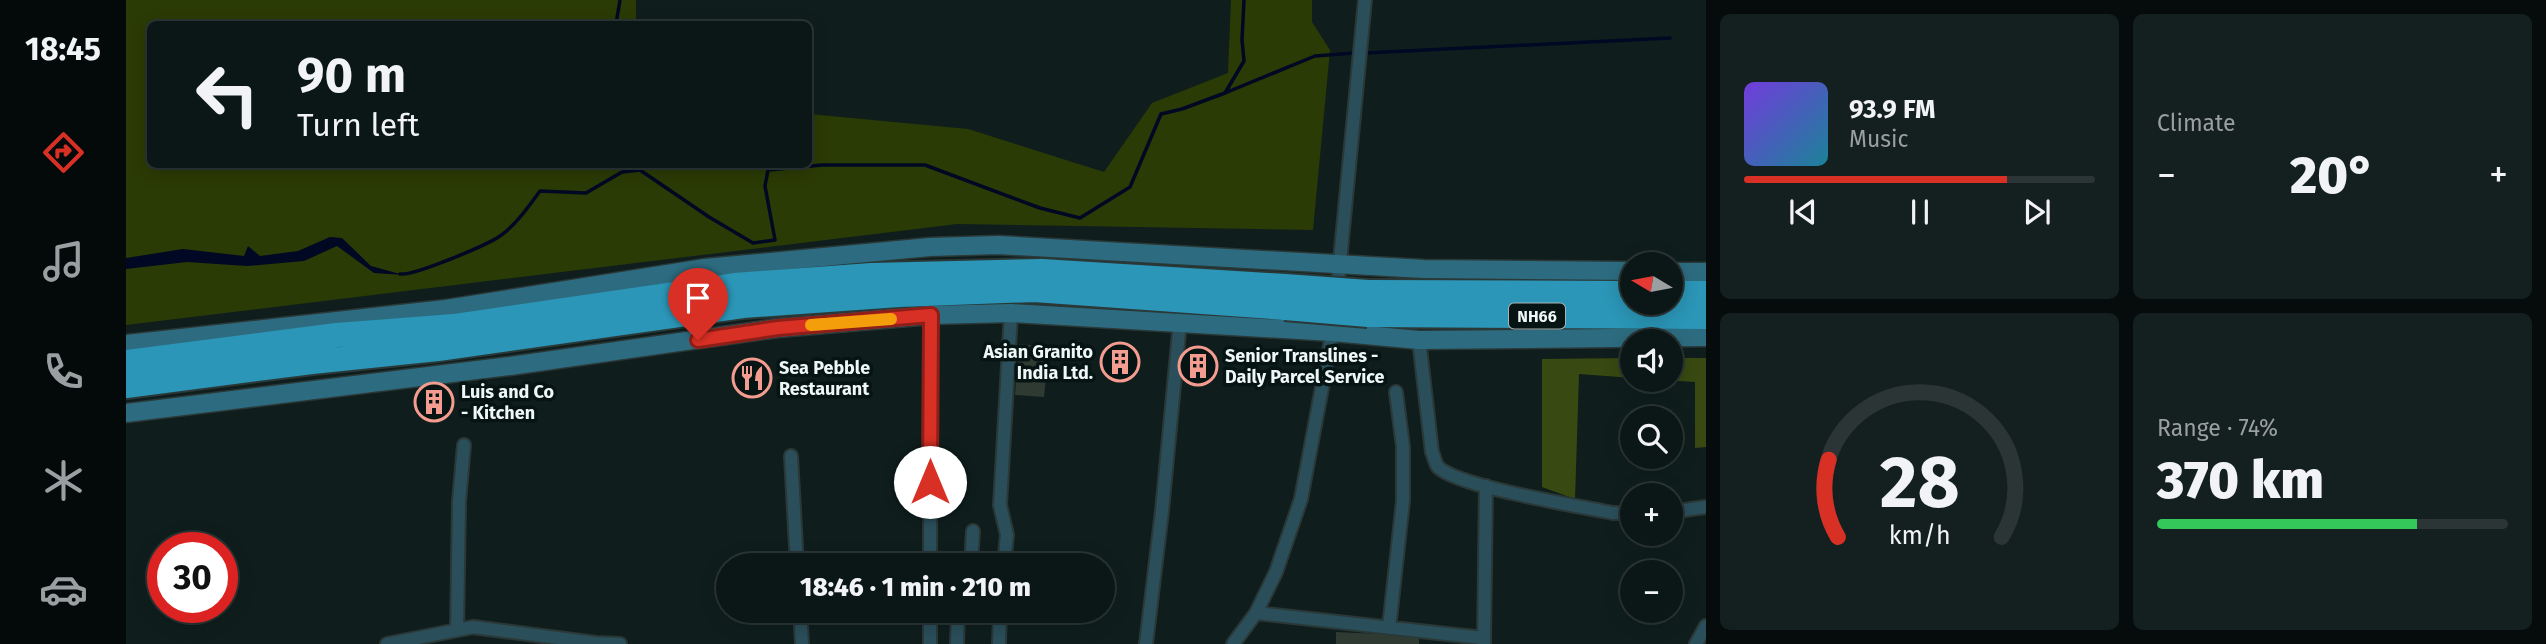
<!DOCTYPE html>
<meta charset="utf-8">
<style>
body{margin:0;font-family:"Fira Sans",sans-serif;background:#141f1f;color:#f1f3f6;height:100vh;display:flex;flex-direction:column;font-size:26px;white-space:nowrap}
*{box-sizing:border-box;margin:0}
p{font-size:23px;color:#9a9fa1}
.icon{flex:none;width:38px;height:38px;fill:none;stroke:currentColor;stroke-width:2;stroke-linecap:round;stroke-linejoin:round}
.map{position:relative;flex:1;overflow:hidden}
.drawer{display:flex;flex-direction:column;gap:14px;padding:14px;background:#060c0c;width:840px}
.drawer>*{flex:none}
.banner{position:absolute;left:21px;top:21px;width:665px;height:147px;border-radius:10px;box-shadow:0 4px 18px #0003,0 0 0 2px #2b3535;background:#0b1616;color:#f1f3f6;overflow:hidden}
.needle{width:46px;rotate:280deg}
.buttons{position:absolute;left:1494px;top:252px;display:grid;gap:14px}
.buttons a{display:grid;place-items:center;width:63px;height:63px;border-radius:50%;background:#0b1616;box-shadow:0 4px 18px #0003,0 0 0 2px #2b3535;font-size:35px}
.speed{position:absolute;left:21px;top:532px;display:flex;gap:14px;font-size:35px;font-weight:700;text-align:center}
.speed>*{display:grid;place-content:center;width:91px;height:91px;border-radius:50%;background:#0b1616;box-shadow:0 4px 18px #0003,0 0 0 2px #2b3535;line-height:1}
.speed .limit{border:10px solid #d22;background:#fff;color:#111}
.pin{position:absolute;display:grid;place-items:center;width:60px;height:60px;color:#fff;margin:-72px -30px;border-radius:50% 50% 50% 0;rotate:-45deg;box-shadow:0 0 7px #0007}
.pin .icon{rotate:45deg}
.me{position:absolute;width:77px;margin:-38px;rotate:0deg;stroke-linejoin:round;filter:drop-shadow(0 0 5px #0008)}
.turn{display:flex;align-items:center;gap:24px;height:147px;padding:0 35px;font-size:32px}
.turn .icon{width:91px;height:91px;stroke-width:2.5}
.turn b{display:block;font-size:49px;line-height:60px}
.big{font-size:52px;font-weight:800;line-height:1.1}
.drawer .widget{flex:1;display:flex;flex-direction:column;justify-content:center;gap:10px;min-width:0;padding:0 24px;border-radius:10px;background:#141f1f}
.drawer .dial{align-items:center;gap:0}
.dial svg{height:182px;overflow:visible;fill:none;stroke:#2b3535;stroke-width:7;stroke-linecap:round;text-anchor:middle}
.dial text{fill:#f1f3f6;stroke:none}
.song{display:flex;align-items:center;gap:21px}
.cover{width:84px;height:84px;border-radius:10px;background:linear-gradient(135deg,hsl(260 70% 55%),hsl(190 70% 35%))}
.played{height:7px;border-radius:4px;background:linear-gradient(90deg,#d93025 75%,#2b3535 75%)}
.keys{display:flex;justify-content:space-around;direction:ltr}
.heat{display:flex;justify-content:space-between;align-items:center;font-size:38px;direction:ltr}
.charge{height:10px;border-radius:5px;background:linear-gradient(90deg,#34c759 74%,#2b3535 0)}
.drawer .tiles{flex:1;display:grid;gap:14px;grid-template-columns:repeat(2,1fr)}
.trip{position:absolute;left:590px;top:553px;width:399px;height:70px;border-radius:35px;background:#0b1616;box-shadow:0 4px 18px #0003,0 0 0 2px #2b3535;font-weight:800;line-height:70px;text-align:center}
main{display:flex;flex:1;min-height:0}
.menu{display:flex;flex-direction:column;width:126px;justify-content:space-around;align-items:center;background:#040909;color:#9a9fa1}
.menu .icon{width:49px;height:49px}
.menu .on{color:#d93025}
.menu b{font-size:32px;color:#f1f3f6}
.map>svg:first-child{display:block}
</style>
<main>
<nav class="menu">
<b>18:45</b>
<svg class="icon on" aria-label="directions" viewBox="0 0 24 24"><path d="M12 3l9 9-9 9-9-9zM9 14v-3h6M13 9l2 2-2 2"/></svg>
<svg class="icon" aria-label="music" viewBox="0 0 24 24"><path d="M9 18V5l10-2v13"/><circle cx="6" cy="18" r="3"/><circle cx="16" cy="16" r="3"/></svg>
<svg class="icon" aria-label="phone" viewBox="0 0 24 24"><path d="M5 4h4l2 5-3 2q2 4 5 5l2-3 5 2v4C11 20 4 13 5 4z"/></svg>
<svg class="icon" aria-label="climate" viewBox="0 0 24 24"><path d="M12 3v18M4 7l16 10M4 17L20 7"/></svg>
<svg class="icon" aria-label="car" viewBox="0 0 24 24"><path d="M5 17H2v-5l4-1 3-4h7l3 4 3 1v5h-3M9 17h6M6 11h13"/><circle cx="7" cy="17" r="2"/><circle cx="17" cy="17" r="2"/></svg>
</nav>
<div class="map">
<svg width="1580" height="644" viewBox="0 0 1580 644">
<rect width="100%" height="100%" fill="#0f1e1d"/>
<path fill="#2b3b05" d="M0,0H510V24H24V164H682L683,114L842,129L978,172L1026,103L1102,73L1105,0H1186V22L1204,50L1187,230L831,224L0,325Z"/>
<path fill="#384a11" d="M1507,358V378L1453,374L1449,499L1416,487V359Z
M1545,358H1580V447L1569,448V382L1537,380H1545Z"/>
<path fill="#000823" d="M204,237L216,238L245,266L278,275L248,273L211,246L178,261L121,266L61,262L0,269V258L57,249L118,256L122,246L134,256L172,251Z"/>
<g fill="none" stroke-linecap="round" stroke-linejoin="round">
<path stroke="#000823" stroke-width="3.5" d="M490,24L494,0
M1239,53L1544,38
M1099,93L1118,61L1116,40L1118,0
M274,274C288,276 361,245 374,236C390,225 403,206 414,191L460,193L496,172L514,170L583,217L627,243L649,240L639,186L642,170L696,165H799L914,208L954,218L1004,187L1035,114L1056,109L1099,93L1189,56L1228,53"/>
</g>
<path fill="#2f3a33" d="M893,344L923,347L918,397L889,395Z
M1055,354L1091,356L1089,379L1054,377Z
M988,356L1003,358L1001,370L986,367Z
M324,391L325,411L292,413L291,393Z
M1210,632L1293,636V644H1210Z"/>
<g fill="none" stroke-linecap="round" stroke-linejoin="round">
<defs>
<path id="street" d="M1211,292L1239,0
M1293,340L1306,452C1308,456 1309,463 1312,467C1332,487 1453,506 1487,513H1507
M665,456L671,565
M1545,512L1580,507
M804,565L805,315
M845,565L847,531
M878,565L881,535L874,505L885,313
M674,611L676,644
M1130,613L1357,638
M1263,628L1277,501V447L1270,392
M331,630L333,502L338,445
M1358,643L1360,486
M261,644L347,627L470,643L494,644
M804,644V611
M831,644L832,611
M873,644L874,611
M1020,644L1036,511L1054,322
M1107,644L1130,613L1150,572L1175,499L1208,324
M1570,644L1580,626"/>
<path id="secondary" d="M1545,272H1580
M0,344L320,309L579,268L804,247L872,245L1298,269L1507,271
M0,413L384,366L652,328L805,315L885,313L1207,332L1293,340L1580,337"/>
<path id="highway" d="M1242,292L1507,293
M1545,293H1580
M1242,315L1580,317
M0,362L211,335L328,326L609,285L745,275L916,271L1159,286
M0,386L186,362L312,349L617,306L773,295L908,290L1159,308"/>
</defs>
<use href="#street" stroke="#2a3837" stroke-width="16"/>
<use href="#secondary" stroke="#2a3837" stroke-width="21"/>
<use href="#highway" stroke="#2a3837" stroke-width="28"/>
<use href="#street" stroke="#2a4f5b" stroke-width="12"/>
<use href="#secondary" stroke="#2d6c80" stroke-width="18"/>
<use href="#highway" stroke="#2b96b7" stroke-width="24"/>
<defs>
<path id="highway-bridge" d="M1159,286L1242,292
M1159,308L1242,315"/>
</defs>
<use href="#highway-bridge" stroke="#2a3837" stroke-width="28" stroke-linecap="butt"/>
<use href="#highway-bridge" stroke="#2b96b7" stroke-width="24"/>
</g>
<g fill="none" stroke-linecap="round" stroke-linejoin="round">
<defs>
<path id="route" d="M572,340L652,328L805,315L804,482"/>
</defs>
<use href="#route" stroke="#8d1f18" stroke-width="18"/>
<use href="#route" stroke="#d93025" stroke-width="12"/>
<path stroke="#f59e0b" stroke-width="12" d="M685,325L765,319"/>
</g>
<defs>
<symbol id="building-ring" viewBox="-11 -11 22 22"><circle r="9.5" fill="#061514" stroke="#f59c90" stroke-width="1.5"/><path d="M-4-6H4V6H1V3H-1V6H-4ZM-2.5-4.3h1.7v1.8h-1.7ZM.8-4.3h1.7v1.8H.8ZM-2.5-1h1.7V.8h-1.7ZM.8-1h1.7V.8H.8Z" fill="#f59c90"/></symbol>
<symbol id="restaurant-ring" viewBox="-11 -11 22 22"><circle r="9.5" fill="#061514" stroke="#f59c90" stroke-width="1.5"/><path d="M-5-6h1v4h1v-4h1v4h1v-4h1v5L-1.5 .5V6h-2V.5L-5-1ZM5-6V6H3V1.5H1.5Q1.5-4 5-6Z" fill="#f59c90"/></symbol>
</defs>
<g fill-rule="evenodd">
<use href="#building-ring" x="972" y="340" width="44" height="44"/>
<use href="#building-ring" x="1050" y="344" width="44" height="44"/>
<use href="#restaurant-ring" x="604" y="356" width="44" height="44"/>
<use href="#building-ring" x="286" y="380" width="44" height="44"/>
</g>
<g text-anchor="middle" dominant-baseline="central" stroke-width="7" stroke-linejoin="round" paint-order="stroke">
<rect fill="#061514" stroke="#a8b3b2" stroke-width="2" x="1383" y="303.5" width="56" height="25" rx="5"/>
<g font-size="16" font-weight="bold" fill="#eef7f6">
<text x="1411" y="316">NH66</text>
</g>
<g font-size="18" font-weight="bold" fill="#eef7f6" stroke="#061514" text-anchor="start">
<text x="967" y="352" text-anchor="end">Asian Granito<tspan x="967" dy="21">India Ltd.</tspan></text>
<text x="1099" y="356">Senior Translines -<tspan x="1099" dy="21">Daily Parcel Service</tspan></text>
<text x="653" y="368">Sea Pebble<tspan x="653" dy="21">Restaurant</tspan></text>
<text x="335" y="392">Luis and Co<tspan x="335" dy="21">- Kitchen</tspan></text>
</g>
</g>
</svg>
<div class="buttons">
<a><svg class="needle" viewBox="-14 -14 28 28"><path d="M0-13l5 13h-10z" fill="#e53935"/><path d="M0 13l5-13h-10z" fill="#9a9fa1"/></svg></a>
<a><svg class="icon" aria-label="sound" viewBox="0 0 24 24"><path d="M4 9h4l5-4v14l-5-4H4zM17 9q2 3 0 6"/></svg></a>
<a><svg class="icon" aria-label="search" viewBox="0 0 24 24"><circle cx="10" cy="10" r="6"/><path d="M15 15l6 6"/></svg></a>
<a>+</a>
<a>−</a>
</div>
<div class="speed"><div class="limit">30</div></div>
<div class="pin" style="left:572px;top:340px;background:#d93025"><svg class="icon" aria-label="arrive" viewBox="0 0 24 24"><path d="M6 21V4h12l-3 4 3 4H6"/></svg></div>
<svg class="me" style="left:804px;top:482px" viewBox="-20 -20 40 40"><circle r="19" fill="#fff"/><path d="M0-13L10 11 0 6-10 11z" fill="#d93025"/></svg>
<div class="trip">18:46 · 1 min · 210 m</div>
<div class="banner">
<div class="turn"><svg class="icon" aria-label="left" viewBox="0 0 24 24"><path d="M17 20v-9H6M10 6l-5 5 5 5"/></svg><div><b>90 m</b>Turn left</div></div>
</div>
</div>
<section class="drawer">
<div class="tiles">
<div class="widget">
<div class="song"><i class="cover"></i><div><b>93.9 FM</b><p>Music</p></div></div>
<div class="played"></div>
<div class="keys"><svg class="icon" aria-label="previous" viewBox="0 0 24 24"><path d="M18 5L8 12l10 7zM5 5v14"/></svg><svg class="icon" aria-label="pause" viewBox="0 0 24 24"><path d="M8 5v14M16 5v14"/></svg><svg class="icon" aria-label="next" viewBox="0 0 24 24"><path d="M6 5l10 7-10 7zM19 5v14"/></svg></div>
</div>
<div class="widget"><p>Climate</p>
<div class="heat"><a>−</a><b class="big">20°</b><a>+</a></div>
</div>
<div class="widget dial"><svg viewBox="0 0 100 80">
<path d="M14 69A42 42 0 1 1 86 69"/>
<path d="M14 69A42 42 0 0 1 10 35" stroke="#d93025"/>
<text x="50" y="56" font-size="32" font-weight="700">28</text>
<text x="50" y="72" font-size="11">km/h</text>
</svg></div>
<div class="widget"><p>Range · 74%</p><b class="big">370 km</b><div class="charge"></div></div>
</div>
</section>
</main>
